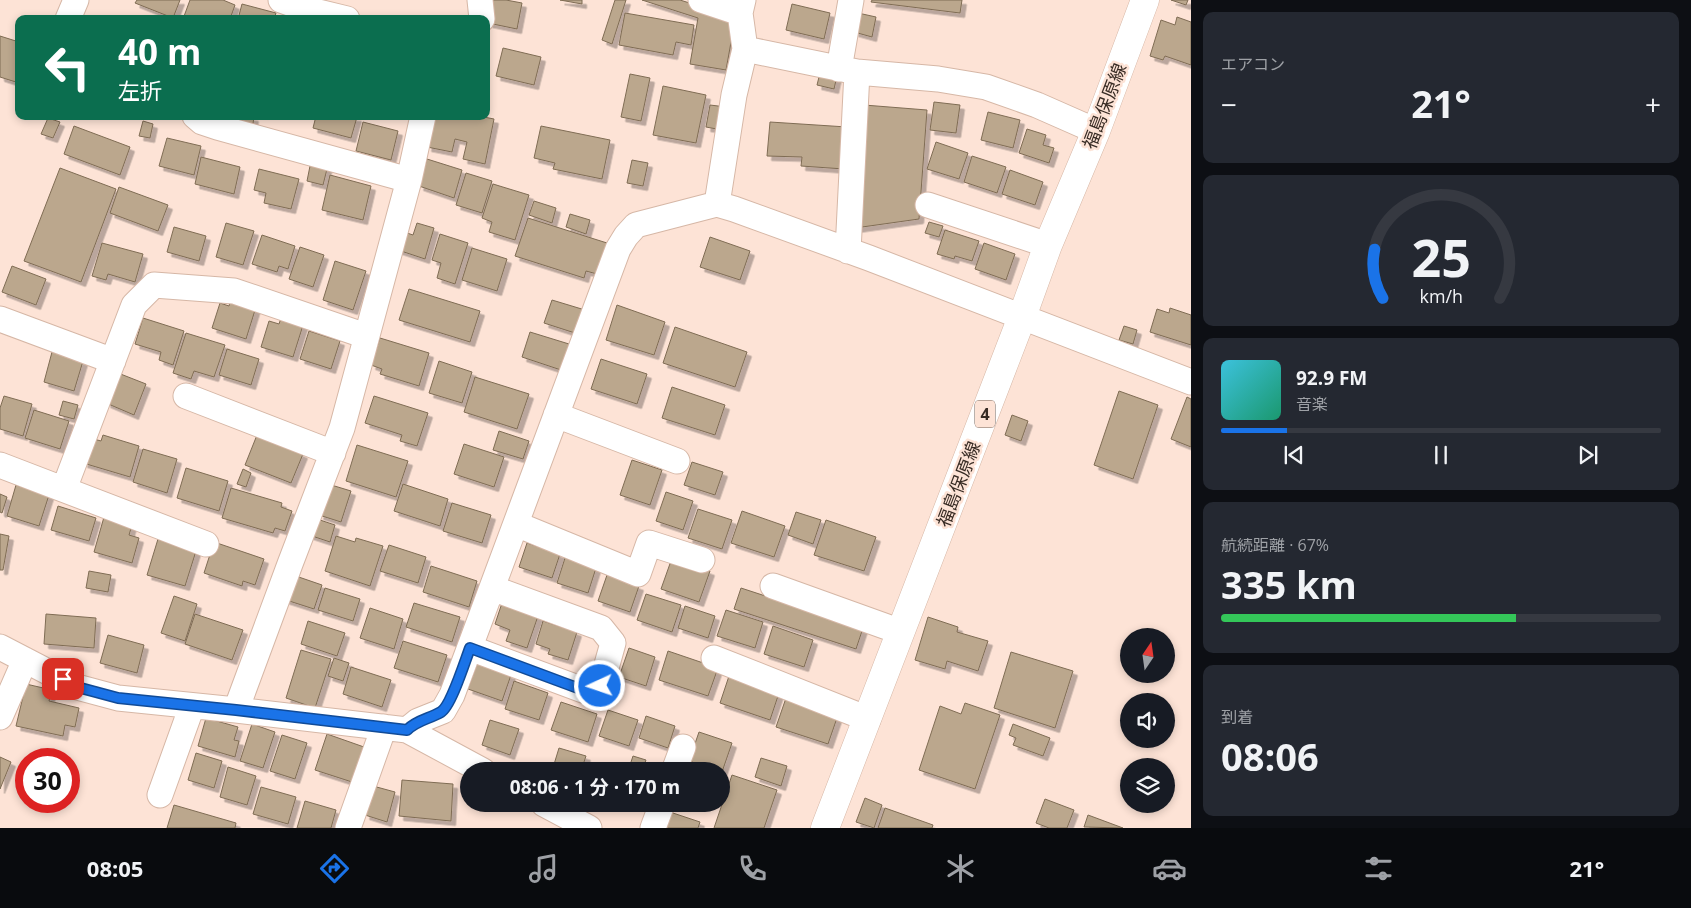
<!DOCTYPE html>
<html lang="ja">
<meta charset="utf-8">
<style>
body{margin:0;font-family:"Open Sans","Noto Sans JP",sans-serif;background:#242831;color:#f1f3f6;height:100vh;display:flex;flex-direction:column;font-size:19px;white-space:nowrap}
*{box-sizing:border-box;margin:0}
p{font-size:16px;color:#9ea1a6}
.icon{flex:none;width:28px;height:28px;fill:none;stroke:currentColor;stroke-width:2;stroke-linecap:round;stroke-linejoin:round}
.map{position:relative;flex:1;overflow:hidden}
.details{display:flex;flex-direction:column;gap:12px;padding:12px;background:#0d0f14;width:500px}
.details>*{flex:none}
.top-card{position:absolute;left:15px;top:15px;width:475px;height:105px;border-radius:10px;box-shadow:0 2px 8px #0003;background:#0b6e4f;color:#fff;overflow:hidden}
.needle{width:32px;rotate:13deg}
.fabs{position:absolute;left:1120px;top:628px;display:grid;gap:10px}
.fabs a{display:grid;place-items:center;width:55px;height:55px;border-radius:50%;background:#171b24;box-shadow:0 2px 8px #0003;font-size:25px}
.speed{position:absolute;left:15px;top:748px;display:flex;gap:10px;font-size:25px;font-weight:700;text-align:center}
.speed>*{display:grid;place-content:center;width:65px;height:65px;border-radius:50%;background:#171b24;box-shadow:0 2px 8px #0003;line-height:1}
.speed .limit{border:8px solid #d22;background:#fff;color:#111}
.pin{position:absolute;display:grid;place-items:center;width:42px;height:42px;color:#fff;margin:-21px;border-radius:10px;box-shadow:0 2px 8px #0006}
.me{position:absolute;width:55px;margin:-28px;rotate:267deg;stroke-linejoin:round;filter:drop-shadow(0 0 4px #0008)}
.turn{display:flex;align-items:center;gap:18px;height:105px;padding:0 20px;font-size:22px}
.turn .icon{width:65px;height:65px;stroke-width:2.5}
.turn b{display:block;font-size:35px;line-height:42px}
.big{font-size:38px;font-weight:700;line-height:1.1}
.details .card{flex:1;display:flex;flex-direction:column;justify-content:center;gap:8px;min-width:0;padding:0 18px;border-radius:10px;background:#242831}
.details .dial{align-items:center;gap:0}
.dial svg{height:130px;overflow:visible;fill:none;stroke:#363941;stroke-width:7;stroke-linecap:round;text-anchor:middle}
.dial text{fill:#f1f3f6;stroke:none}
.song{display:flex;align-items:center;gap:15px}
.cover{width:60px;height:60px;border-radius:8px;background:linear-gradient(135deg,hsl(190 70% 55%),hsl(160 70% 35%))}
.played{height:5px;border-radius:2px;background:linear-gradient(90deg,#1a73e8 15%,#363941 15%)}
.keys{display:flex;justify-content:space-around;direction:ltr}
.heat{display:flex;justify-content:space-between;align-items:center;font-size:28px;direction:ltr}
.charge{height:8px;border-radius:4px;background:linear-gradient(90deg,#34c759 67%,#363941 0)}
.trip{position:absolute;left:460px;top:762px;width:270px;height:50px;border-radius:25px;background:#171b24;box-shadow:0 2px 8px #0003;font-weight:700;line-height:50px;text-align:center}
.menu{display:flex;height:80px;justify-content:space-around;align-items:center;background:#090b0e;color:#9ea1a6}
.menu .icon{width:35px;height:35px}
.menu .on{color:#1a73e8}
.menu b{font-size:22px;color:#f1f3f6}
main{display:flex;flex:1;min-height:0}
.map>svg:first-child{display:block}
</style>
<main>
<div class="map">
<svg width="1191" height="828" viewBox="0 0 1191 828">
<defs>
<filter id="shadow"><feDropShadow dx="4.5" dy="4.5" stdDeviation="0" flood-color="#0004"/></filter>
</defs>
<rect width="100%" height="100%" fill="#fde3d6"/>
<path fill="#bba78d" stroke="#7f6c54" filter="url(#shadow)" d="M137,0H180L173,18L135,3Z
M190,0H223L235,5L230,19H183Z
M493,0H506L522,3L517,29L488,23Z
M560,0H582V4Z
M615,0H626L612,44L602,40Z
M642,0H680L718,12L735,20L726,70L690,64L698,18Z
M872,0H962L960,13L871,2Z
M1171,0H1188L1186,5Z
M242,4L276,13L274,19H238Z
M792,4L830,13L824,39L786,30Z
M625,13L694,25L691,45L676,42L673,55L619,45Z
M858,13L876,17L872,37L854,32Z
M1177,17L1191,22V65L1165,56L1163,60L1150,56L1161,20L1175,25Z
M0,36L19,42V83L0,77Z
M503,48L541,57L534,85L496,76Z
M820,73L837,76L834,89L817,85Z
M630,74L650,78L641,121L621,117Z
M663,86L706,95L696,143L653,135Z
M934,102L960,105L956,133L930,130Z
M710,105L726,107L722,130L706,127Z
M864,105L927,110L919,219L855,228Z
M988,112L1020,120L1013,148L981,140Z
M243,116L254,117L252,130L241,128Z
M316,116L357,117L351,138L313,128Z
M433,116H479L494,119L485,164L463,159L467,142L455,139L452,152L427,147Z
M48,118L60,122L53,138L41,134Z
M143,121L153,124L150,138L139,136Z
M363,122L398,131L391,160L356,151Z
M770,122L847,127L844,169L801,166L802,157L767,156Z
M74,126L130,147L120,175L64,154Z
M541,126L610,140L602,179L553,169L555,163L534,158Z
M1027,129L1046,135L1043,145L1054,148L1049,163L1019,153Z
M167,138L201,146L194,175L159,166Z
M936,142L968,153L959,179L927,169Z
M972,156L1006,167L997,193L964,182Z
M201,157L240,167L234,194L195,184Z
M427,159L462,170L454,198L419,186Z
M632,160L648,163L643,186L627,183Z
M311,161L328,165L323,185L307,181Z
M60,168L116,189L81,282L24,261Z
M259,169L299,179L291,209L264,203L266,193L254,190Z
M1010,170L1043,182L1035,205L1002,194Z
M466,173L492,181L482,213L456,205Z
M330,175L371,186L363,220L322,210Z
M493,184L529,195L515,240L489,232L492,222L482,218Z
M119,187L168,205L158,231L110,213Z
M534,201L556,208L552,223L529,215Z
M570,214L590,220L586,234L566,227Z
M528,218L607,243L597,274L586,271L584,278L515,256Z
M929,222L943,226L939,237L925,233Z
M226,223L254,231L243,265L216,257Z
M417,223L434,228L425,259L395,249L401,231L413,235Z
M174,227L206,236L199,261L167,252Z
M945,230L979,241L972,261L955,256L954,259L937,254Z
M440,234L468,243L455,284L437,278L441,263L432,260Z
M262,235L295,246L288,269L279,266L277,272L252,264Z
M710,237L750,251L740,280L700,267Z
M102,243L143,254L135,282L108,274L106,280L92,276Z
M984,243L1015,254L1006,280L975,269Z
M300,247L324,255L313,287L289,279Z
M472,248L507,259L497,291L462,280Z
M335,261L366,271L353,310L323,300Z
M12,266L46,279L36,305L2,292Z
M409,289L480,311L470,342L399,320Z
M231,299L256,307L246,339L212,328L220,303L229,306Z
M552,300L585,310L578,334L544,323Z
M617,305L665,322L654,355L606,340Z
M1170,308L1191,315V345L1150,332L1157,309L1169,313Z
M282,315L304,322L293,357L261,347L269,321L279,324Z
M143,318L184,331L173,365L159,360L161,352L135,344Z
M1124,326L1137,330L1133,344L1119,340Z
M675,327L747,352L735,387L663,363Z
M309,331L340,341L331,369L300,359Z
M530,332L569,344L561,370L522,357Z
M186,333L225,345L214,377L194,371L191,379L173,373Z
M380,338L429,353L419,386L380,374L382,369L371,365Z
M227,349L259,359L251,385L219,375Z
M52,352L83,361L74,391L44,382Z
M601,359L647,374L637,404L591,389Z
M439,361L472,372L462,403L429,393Z
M118,373L146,384L134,415L106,403Z
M475,377L529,394L517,429L464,412Z
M672,387L725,405L715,435L662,418Z
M1119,391L1158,405L1133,479L1094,465Z
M4,396L32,404L23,436L0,429V408Z
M374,396L428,413L417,446L400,441L402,435L365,423Z
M1187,397L1191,399V447L1171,439Z
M63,401L78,405L74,419L59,415Z
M34,410L69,421L60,449L25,438Z
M1012,415L1028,421L1021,441L1005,435Z
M499,431L529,441L523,459L493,450Z
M103,435L139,446L130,477L83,463L90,438L101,441Z
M257,435L303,454L291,483L245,465Z
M464,444L504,457L494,487L454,474Z
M357,445L408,461L396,497L346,481Z
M143,449L177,459L167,493L133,482Z
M632,460L662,470L650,505L620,495Z
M692,462L723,472L715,495L684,485Z
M186,468L228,481L219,511L177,498Z
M243,469L251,473L246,487L237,484Z
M328,484L351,491L341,522L319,515Z
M403,484L448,499L440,526L394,511Z
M16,485L49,495L39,526L7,516Z
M231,488L282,503L281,507L292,511L285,531L275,528L273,533L222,518Z
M666,492L693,501L683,530L656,521Z
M0,494L7,497L2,513L0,512Z
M452,503L491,515L482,543L443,531Z
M58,506L96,518L89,541L51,530Z
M698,509L732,520L722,549L688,538Z
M742,511L785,526L774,557L731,543Z
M796,512L821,520L813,544L788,535Z
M104,517L132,525L129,535L139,538L132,563L94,552Z
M314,518L335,525L330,542L309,535Z
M826,520L876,537L864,571L814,555Z
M0,534L9,536L3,570H0Z
M336,536L355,542L356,538L383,546L370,586L325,571Z
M158,539L196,551L185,586L147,575Z
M214,542L264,559L255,585L243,581L242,586L204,573Z
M527,543L560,554L552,578L519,567Z
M389,545L426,557L418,583L380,571Z
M565,558L596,568L588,593L557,583Z
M672,558L710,571L699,602L661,589Z
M431,566L477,581L469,607L423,592Z
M89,571L111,575L108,592L86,588Z
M290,574L322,585L314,609L283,599Z
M607,575L639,586L630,612L598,601Z
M325,588L360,599L353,621L318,610Z
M741,588L863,628L856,649L734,609Z
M646,594L681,605L672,632L637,620Z
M174,596L197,604L185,641L161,633Z
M414,603L460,617L452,642L406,627Z
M502,603L538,616L527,648L506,641L510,630L495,624Z
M685,606L715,616L708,638L678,628Z
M370,608L403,619L394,649L360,638Z
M726,610L763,622L755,648L717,636Z
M46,614L96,618L94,648L44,644Z
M195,614L243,630L232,660L185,644Z
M928,617L958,627L957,632L988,641L978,671L947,661L945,669L915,660Z
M308,621L345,633L337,656L301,644Z
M543,621L577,632L568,660L548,654L550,649L536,644Z
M773,626L813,640L804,667L764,654Z
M108,635L144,645L137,673L100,663Z
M403,641L447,655L438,682L394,668Z
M629,648L655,657L646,686L619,677Z
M301,650L331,659L315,708L286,698Z
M668,651L718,668L708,696L659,680Z
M1011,652L1073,671L1055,728L994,708Z
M334,658L349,663L343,681L328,676Z
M477,664L511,675L502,701L468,689Z
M351,667L391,680L382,707L343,694Z
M729,676L779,693L770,720L720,703Z
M514,681L548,693L539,720L505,709Z
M26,684L52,690L49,701L79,708L75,727L65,725L63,736L16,726Z
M786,698L838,715L828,744L776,727Z
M561,702L597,714L588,742L551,730Z
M965,703L1000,715L975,789L919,770L940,706L961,714Z
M608,710L638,720L629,746L599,736Z
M646,716L675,726L668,748L639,738Z
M206,718L238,727L234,740L239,741L235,757L198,746Z
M490,720L519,729L510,755L482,745Z
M252,724L275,732L263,768L240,761Z
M1013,724L1050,738L1043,756L1013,745L1016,738L1009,735Z
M699,732L732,743L722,772L689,761Z
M327,734L364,747L352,782L315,770Z
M282,735L307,743L295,779L270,771Z
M559,748L586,756L581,771H552Z
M196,753L222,761L214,788L188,780Z
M633,756L646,760L643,768L652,771H628Z
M0,757L11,762L0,789Z
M761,758L787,766L781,786L755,777Z
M228,767L256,776L247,805L220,797Z
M732,775L777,790L764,828H714Z
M402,780L453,784L451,821L399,816Z
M373,786L395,792L387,822L365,815Z
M261,787L296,797L288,824L253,814Z
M865,798L882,805L874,828L856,822Z
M1045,799L1074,810L1067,828H1049L1036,823Z
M305,801L336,810L331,828H297Z
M174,805L236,823L235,828H167Z
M885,808L933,825L932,828H878Z
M670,812L700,822L698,828H665Z
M1088,815L1123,828L1084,827Z"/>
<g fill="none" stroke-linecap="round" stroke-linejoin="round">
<defs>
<path id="minor" d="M281,0L306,9L347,19
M480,0L482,19
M701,0L740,13
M743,0L740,13L745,49L857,72L938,79L986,87L1037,105L1096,131
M68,19L76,0
M839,69L851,0
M195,116L202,122L217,127L409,180
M717,204L734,95L745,49
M928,205L1048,245
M848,251L857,72
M0,319L113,361
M186,396L333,453
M556,415L677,461
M0,465L206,544
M64,489L134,305L154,285L234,291L366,336
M516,524L638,574L649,543L702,560
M773,586L901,632
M0,647L77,687L118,698L236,710L407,730L483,771
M470,648L583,690L601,686L613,643L601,628L492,588
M714,658L868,719
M236,710L290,564L342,428L409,180L423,116
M0,717L25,660
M407,730L418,721L443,711L452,695L618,249L626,236L636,225L717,204L734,209L869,258L1191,382
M674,771L683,747
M160,795L192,706
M544,804L589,828
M348,828L384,727
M653,828L662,804"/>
<path id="primary" d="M825,828L1022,317L1048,245L1096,131L1145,0"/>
</defs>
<use href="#minor" stroke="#d6b7a6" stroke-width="27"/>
<use href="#primary" stroke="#d6b7a6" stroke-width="29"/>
<use href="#minor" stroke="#fff" stroke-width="25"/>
<use href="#primary" stroke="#fff" stroke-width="28"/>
</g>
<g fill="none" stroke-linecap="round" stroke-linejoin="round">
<defs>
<path id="route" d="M63,679L77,687L118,698L236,710L407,730C417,720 429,719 441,712C451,706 465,661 470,648L583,690L600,686"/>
</defs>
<use href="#route" stroke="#114b97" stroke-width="12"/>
<use href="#route" stroke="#1a73e8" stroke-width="9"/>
</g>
<g text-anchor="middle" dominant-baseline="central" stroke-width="5" stroke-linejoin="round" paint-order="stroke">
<rect fill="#fde3d6" stroke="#726259" stroke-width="1" x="975" y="400.5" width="20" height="27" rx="4"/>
<g font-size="16" font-weight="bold" fill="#372b24">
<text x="985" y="414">4</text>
</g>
<g font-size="18" fill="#372b24" stroke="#fde3d6">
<text transform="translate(1104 106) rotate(-69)">福島保原線</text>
<text transform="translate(958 484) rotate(-69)">福島保原線</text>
</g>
</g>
</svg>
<div class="fabs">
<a><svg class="needle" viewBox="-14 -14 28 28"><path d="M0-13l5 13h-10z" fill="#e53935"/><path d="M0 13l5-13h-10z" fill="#9ea1a6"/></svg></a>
<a><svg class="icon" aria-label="sound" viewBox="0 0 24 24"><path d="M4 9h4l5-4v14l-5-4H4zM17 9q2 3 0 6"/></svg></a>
<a><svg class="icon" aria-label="layers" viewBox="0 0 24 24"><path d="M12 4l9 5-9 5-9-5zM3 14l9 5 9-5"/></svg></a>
</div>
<div class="speed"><div class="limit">30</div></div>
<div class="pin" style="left:63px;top:679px;background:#d93025"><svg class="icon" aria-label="arrive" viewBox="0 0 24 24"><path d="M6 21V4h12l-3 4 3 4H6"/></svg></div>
<svg class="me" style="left:600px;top:686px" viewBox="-20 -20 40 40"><circle r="17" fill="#1a73e8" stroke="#fff" stroke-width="3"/><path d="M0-11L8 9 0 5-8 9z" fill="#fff"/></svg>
<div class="trip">08:06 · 1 分 · 170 m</div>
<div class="top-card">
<div class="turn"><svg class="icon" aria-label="left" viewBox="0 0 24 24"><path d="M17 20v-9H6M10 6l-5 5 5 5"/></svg><div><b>40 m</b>左折</div></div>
</div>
</div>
<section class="details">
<div class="card"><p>エアコン</p>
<div class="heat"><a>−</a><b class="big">21°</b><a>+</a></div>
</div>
<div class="card dial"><svg viewBox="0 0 100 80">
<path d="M14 69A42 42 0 1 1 86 69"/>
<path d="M14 69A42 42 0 0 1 9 39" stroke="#1a73e8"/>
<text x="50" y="56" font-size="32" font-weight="700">25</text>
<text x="50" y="72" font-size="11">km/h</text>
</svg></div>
<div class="card">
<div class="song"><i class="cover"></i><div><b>92.9 FM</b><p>音楽</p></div></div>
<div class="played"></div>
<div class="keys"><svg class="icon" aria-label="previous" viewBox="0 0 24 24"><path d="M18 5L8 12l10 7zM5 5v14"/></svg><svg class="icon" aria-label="pause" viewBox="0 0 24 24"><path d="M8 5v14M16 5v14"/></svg><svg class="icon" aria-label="next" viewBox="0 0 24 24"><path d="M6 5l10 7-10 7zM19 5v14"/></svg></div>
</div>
<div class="card"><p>航続距離 · 67%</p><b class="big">335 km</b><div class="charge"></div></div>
<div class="card"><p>到着</p><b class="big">08:06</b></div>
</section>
</main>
<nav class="menu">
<b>08:05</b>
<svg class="icon on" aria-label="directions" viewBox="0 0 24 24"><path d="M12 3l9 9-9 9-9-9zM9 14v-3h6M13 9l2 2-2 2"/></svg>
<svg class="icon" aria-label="music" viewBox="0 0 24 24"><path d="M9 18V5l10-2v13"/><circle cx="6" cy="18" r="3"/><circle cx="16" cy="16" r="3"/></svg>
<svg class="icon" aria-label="phone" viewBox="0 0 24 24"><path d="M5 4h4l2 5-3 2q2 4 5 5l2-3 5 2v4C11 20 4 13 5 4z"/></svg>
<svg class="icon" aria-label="climate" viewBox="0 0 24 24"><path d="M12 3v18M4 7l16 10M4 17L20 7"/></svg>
<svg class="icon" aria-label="car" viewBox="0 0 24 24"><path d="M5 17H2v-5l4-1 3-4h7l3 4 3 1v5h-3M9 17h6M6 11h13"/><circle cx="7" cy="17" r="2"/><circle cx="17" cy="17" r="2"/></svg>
<svg class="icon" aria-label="filters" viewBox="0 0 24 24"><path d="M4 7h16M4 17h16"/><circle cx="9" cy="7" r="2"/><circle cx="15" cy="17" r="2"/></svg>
<b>21°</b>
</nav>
